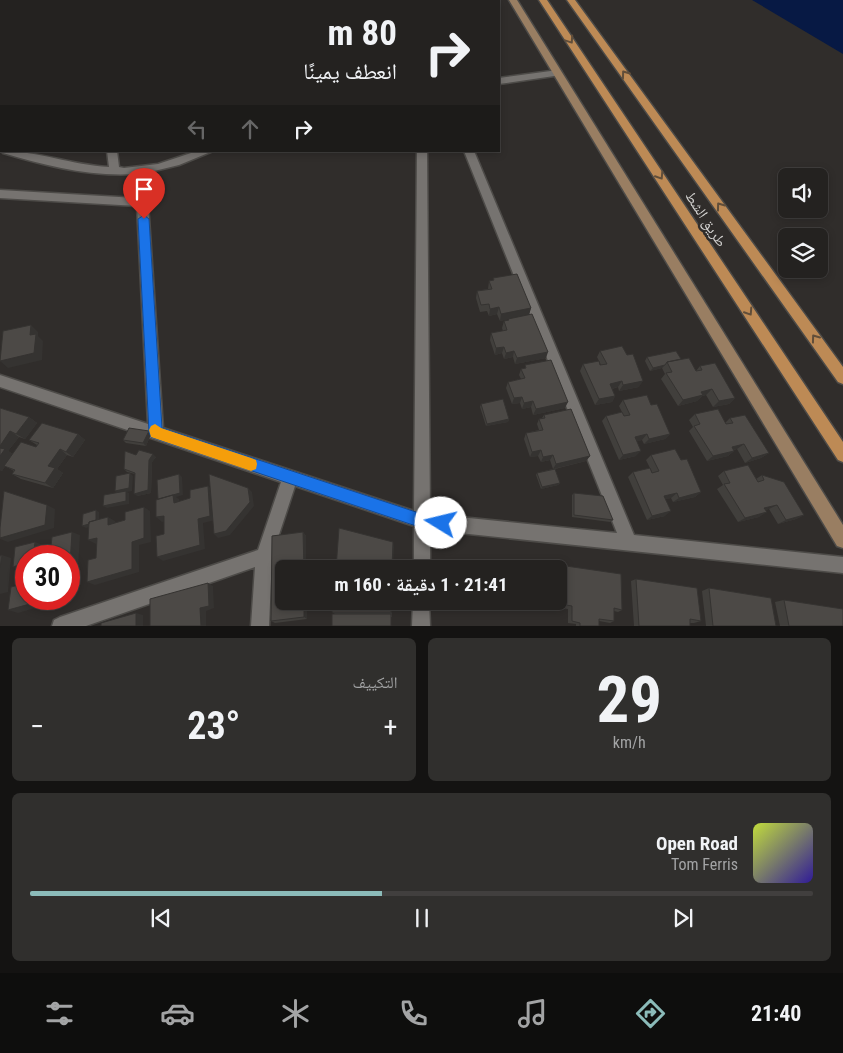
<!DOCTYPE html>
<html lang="ar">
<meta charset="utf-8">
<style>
body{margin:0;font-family:"Roboto Condensed","Noto Naskh Arabic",sans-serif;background:#302f2d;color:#f1f3f6;direction:rtl;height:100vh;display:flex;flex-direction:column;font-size:19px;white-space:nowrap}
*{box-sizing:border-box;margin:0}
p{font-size:16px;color:#a3a4a5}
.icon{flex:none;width:28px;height:28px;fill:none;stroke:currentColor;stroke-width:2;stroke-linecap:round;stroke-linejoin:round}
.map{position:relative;height:626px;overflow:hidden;direction:ltr}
.sheet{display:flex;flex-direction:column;gap:12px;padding:12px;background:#141312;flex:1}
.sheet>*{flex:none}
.hud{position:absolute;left:0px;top:0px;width:500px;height:152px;box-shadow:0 2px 8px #0003,0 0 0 1px #413f3e;direction:rtl;background:#242220;color:#f1f3f6;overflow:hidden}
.tools{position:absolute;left:778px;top:168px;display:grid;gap:10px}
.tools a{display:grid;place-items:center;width:50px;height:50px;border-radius:8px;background:#242220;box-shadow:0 2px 8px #0003,0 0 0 1px #413f3e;font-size:25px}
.speed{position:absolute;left:15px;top:545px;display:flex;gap:10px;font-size:25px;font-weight:700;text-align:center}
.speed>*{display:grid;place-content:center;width:65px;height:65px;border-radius:50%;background:#242220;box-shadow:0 2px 8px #0003,0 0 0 1px #413f3e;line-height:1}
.speed .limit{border:8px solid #d22;background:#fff;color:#111}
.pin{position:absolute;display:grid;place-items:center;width:42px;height:42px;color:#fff;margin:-51px -21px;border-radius:50% 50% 50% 0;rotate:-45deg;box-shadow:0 0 5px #0007}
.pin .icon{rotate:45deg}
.me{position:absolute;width:55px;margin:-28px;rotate:279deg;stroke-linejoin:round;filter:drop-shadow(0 0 4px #0008)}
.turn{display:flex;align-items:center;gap:18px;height:105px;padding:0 20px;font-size:22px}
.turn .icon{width:65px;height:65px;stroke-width:2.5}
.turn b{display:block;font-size:35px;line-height:42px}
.lanes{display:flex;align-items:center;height:48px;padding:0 20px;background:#0003;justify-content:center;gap:25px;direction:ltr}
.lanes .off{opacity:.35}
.big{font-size:38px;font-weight:700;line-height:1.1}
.sheet .widget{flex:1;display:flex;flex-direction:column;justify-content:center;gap:8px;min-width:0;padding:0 18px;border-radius:8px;background:#302f2d}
.sheet .dial{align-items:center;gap:0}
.dial b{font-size:65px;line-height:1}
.song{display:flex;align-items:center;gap:15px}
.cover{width:60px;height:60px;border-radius:8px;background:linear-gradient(135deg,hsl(70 70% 55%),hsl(250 70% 35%))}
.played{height:5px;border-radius:2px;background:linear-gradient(90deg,#8bbbb9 45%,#413f3e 45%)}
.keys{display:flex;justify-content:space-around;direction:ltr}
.heat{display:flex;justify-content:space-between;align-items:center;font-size:28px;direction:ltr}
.sheet .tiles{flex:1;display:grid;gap:12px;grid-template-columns:1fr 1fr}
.widget:last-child{grid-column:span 2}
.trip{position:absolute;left:275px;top:560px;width:292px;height:50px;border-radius:8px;background:#242220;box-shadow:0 2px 8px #0003,0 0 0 1px #413f3e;font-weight:700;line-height:50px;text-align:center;direction:rtl}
.menu{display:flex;height:80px;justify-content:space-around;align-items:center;background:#0e0e0d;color:#a3a4a5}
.menu .icon{width:35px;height:35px}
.menu .on{color:#8bbbb9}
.menu b{font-size:22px;color:#f1f3f6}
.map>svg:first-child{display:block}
</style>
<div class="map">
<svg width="843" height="626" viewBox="0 0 843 626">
<rect width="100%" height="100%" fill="#302d2b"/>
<path fill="#071944" d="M752,0H843V54Z"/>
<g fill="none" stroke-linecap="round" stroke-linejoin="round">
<defs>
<path id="street" d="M8,0H16V1H8Z
M96,0H104V1H96Z
M174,0H182V1H174Z
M261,0H270L271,1H262Z
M298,0H306V1H298Z
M364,0H372V1H364Z
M415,0H423V1H415Z
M558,70L561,71V75L499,84V78Z
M2,151C38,151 72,165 109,167L107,151H117L119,167L124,168L158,164L197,151H213L179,165L146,173L163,428L414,511L417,151H427L430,514L617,533L464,151H474L634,535L843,557V573L430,530V569H414V526L295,486L272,556L269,626H251L255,567L86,626H52L54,620L60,617L258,550L281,482L0,387V375L148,424L137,206L0,198V190L136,198V174C90,177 47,166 3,153Z
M413,601H429L430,626H412Z"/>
<path id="secondary" d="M509,0H517L843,525V548L837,546Z"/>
<path id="primary" d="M539,0H547L843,442V462L838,460Z
M567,0H575L843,367V384L838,382Z"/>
</defs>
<use href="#street" stroke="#4d4b48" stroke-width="3"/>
<use href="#secondary" stroke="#4d4b48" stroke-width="3"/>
<use href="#primary" stroke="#4d4b48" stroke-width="3"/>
<use href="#street" fill="#767370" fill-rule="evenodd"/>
<use href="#secondary" fill="#997e62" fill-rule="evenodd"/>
<use href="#primary" fill="#bd8a55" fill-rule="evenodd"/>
</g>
<path fill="#413f3c" d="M493,278L531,308L529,314L546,358L515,364L513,357L504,359L502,353L495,355L490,340L491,333L503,331L502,328L504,321H508V319L500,321L497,314L489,316L487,311L480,312L476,298L477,291L488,289L489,281L493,280Z
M600,351L639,387L619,391L618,387L612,389L615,396L612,402L595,405L580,371L583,364L601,365L597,357Z
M647,357L681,359L696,371L700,366L735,398L729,404L713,407L706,395L702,396L697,401L678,406L661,379L665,374L662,368L650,371L645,361Z
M525,365L565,408L533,415L531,407L522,409L520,403L512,404L506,388L508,382L521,379L519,375L521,369L525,368Z
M623,400L651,405L670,434L665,439L644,444L642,440L636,441V456L619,460L602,421L606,416L622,412L619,406Z
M481,404L509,419L508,422L486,426L480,407Z
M0,408L29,417L37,423L25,439L19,437L8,451L13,454L36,447L37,445L29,440L78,434L85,440L73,457L67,455L57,469L63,473L53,488L21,479L12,474L14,471L5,466L2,471L0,470Z
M695,414L725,423L730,418L769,453L761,458L745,463L737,449L734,450V451L728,456L707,461L689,431L693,427L689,420Z
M544,415L590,456L586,461L555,469L560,483L558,485L541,489L536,475L537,473L553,469L550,460L541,462L538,456L530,457L524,439L526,433L539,430L537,424L539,419L542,418Z
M149,431L151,434L146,446L126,443L123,440Z
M136,455L156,457L152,462L151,493L137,496L135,474L127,472L124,469Z
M651,455L681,460L701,492L695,497L673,502L671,498L665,499V516L647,520L628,477L633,472H652L646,460Z
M724,471L756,479L762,475L804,515L796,519L778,524L769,509L765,510L759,517L738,522L717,489L723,485L718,476Z
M574,493L613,520L610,522L572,517V495Z
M303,532L306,536V569H284V601H307V619L275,623L271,621L272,536Z
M566,566L622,610L618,612L614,611V621L610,623L599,621V626H576V624L568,623V609L562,608V569Z
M636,579L701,621L694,623H690V626H634L631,581Z
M709,588L776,626H706L702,591Z
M784,600L843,626H780L775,602Z
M392,601V617L335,614L332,612Z"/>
<path fill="#353331" d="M22,0H51V1H23Z
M116,0H139V1H108Z
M499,307L497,314L489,316L490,309Z
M531,308L529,315L500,321L501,314Z
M31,325L38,332V336L43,341L42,360L8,368L0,361L30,335Z
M504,347L502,353L495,355L496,348Z
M514,351L513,357L504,359L506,353Z
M548,352L546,358L515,364L517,358Z
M665,365L662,368L650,371L653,368Z
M622,381L618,387L606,390L610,384Z
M643,381L639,387L619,391L623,385Z
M712,389L706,395L702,396L697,401L678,406L683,400L701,392Z
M615,396L612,402L595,405L599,399Z
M522,397L520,403L512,404L514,398Z
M735,398L729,404L713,407L719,401Z
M533,401L531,407L522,409L524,403Z
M568,402L565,408L533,415L536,409Z
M29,417L37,423L25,439L16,434Z
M509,419L508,422L486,426L487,424Z
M10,431L19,437L8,451L14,454L2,471L0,470V446Z
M149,431L151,434L146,446L143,443Z
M78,434L85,440L73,457L66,452Z
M647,434L642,440L630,443L635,437Z
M670,434L665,439L644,444L649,439Z
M744,444L737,449L725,452L732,447Z
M60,449L67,455L57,469L63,473L53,488L45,483L48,466Z
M541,450L538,456L530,457L532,452Z
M641,451L636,456L619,460L623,455Z
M734,451L728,456L707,461L713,456Z
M769,453L761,458L745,463L752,458Z
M153,454L156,457L152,462L151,493L137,496L134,494L149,460Z
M553,455L550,460L541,462L543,457Z
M590,456L586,461L553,469L556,464Z
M130,473L133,476L132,491L127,492L129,493V504L107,508L103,506L119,494L115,491Z
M179,474L182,477L183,495L176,497L179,499V507L161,501Z
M560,483L558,485L541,489L542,487Z
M208,486L213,490L215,520L203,523L205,549L163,561L157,557L198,519Z
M248,488L252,492L254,506L230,535L218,538L214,534Z
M701,492L695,497L673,502L679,498Z
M677,493L671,498L659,501L664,496Z
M47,505L55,509L54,528L8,542L0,539V538Z
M777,505L769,509L757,512L764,508Z
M144,507L150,511L151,542L139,545V572L95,585L87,582L132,542Z
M96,510L99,512V524L86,528L82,526Z
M671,511L665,516L647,520L652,516Z
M767,512L759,517L738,522L745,518Z
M804,515L796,519L778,524L786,520Z
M164,516L170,520L162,522L156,517Z
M108,517L115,521V529L108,525Z
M72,532L80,535L78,568L69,570Z
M303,532L306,536V569H304Z
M97,538L104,542L96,544L88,540Z
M35,542L43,545V554L34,550Z
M393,542L394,547L393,569H392Z
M2,555L11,558L8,592L0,594V568Z
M21,564L22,570L13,567Z
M208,583L213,586L214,608L206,611V626H201L200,608Z
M48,599H62V600L18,613L8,610Z
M304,601H307V619L304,617Z
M391,601H392V615L391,612Z
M136,613L143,615V626H136Z"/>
<path fill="#4c4946" stroke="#353331" d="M32,0H34V1H24Z
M64,0H87V1H64Z
M105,0H116L108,1H105Z
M150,0H173V1H150Z
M517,274L531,308L501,314L499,307L490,309L489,304L481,305L477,291L492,289L489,281L494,280L493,278Z
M532,314L548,352L517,358L514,351L506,353L504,347L496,348L491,333L507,330L504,321L509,320L508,319Z
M31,325L30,335L36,334L34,353L0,361L3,331Z
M622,346L627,355L633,354L643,381L623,385L622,381L610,384L615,396L599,399L583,364L599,361L600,365L607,364L600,351Z
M676,351L681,359L667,362L665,365L653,368L647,357Z
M689,358L696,371L702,370L700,366L715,363L735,398L719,401L712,389L701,392L703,395L683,400L666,373L672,372L667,362Z
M551,360L568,402L536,409L533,401L524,403L522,397L514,398L508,382L525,378L521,369L526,368L525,365Z
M647,395L651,405L657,404L670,434L649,439L647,434L635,437L641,451L623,455L606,416L622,412L624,416L630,415L623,400Z
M503,399L509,419L487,424L481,404Z
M0,408L29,417L16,434L10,431L0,446Z
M571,409L590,456L556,464L553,455L543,457L541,450L532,452L526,433L543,430L539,419L545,418L544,415Z
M718,409L726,424L733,423L730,418L745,415L769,453L752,458L744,444L732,447L734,451L713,456L694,426L700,424L695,414Z
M42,423L78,434L66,452L60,449L48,466L55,468L45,483L12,474L15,470L4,466L21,442L36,447L39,443L29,440Z
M129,428L149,431L143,443L123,440Z
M0,448L5,449L0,456Z
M675,449L681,460L687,459L701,492L679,498L677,493L664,496L671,511L652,516L633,472L650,468L652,473L659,471L651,455Z
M139,450L153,454L149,460L148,490L134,494L135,473L124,469L125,451L136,455Z
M748,465L758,482L764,480L762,475L784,482L804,515L786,520L777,505L764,508L767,512L745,518L724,484L730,483L724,471Z
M555,469L560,483L542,487L537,473Z
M130,473L129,488L115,491L116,476Z
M179,474L180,493L158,499L157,480Z
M209,474L248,488L250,502L226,531L214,534Z
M208,486L210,516L198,519L200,545L157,557L156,536L164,534V516L156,517V500L173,495L174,503L190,498V490Z
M4,491L47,505L45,525L0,538V528Z
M126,491V501L103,506L104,495Z
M574,493L603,496L613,520L574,515Z
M144,507V538L132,542V569L87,582L88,560L96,558L97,538L88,540L89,522L108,517V525L125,520V512Z
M96,510V520L89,522V524L82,526L83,514Z
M339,528L393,542L392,569H336Z
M72,532L70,565H69V556H26V599H48L8,610L11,587L19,585L21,564L13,567L15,547L35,542L34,550L51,546L52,537Z
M303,532L304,569H284V601H304V617L271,621L272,536Z
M2,555L0,568V556Z
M566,566L621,574L622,610L614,608V621L599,619V626H580V623L572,621V606L566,605Z
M636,579L697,588L701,621L690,619V626H639Z
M208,583L209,606L200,608L201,626H150V599Z
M709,588L771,598L776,626H713Z
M784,600L843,609V626H789Z
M333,601H391V612H332Z
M136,613V626H101V623Z
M332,614H391V626H332Z"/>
<defs><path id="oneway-chevron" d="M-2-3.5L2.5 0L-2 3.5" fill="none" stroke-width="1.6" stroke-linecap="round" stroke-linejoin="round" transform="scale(1.25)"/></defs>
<g stroke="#614e3a">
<use href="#oneway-chevron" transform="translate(570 40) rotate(56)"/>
<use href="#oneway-chevron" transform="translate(625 74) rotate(-126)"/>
<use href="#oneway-chevron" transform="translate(660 176) rotate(57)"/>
<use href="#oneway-chevron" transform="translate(720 206) rotate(-126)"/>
<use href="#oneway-chevron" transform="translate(749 312) rotate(57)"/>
<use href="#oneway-chevron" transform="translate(815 338) rotate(-126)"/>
</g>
<path fill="#1a73e8" stroke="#114b97" d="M144,215L149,219L162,428L422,514L446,518L448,523L446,528L441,530L422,528L151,437L149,432L138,219Z"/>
<path fill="#f59e0b" d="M155,424L161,428L251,458L256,460L257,464L256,469L251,471L151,437L149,430L151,426Z"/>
<g text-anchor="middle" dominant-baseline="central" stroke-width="5" stroke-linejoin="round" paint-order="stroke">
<g font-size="15" fill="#d4d3d1" stroke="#302d2b">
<text transform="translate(706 219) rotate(57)">طريق الشط</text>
</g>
</g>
</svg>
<div class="tools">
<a><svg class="icon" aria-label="sound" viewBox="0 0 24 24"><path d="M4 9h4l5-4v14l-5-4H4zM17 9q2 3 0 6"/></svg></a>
<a><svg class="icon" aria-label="layers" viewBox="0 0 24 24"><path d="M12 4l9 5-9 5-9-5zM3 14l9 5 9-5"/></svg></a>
</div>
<div class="speed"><div class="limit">30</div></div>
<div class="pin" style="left:144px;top:219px;background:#d93025"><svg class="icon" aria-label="arrive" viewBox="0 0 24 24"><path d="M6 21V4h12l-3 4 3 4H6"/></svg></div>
<svg class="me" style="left:441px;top:523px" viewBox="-20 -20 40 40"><circle r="19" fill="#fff"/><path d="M0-13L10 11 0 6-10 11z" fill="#1a73e8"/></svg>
<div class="trip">21:41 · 1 دقيقة · 160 m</div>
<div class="hud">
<div class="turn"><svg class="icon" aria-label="right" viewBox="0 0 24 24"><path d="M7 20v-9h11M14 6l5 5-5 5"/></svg><div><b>80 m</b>انعطف يمينًا</div></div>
<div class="lanes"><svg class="icon off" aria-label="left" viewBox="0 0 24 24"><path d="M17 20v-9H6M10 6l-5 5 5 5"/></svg><svg class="icon off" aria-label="ahead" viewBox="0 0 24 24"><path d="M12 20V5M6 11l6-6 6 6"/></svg><svg class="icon" aria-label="right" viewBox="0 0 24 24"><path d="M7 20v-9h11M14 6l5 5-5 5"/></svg></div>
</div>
</div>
<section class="sheet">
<div class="tiles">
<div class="widget dial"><b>29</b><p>km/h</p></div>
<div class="widget"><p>التكييف</p>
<div class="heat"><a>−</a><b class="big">23°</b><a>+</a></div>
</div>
<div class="widget">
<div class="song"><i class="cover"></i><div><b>Open Road</b><p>Tom Ferris</p></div></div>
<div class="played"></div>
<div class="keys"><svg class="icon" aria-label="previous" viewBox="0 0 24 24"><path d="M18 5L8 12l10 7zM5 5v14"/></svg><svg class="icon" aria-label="pause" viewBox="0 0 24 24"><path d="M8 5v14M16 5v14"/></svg><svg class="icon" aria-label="next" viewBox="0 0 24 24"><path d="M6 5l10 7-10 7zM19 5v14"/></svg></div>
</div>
</div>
</section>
<nav class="menu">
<b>21:40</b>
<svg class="icon on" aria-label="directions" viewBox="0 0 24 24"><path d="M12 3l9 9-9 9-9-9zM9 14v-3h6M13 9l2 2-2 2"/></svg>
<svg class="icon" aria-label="music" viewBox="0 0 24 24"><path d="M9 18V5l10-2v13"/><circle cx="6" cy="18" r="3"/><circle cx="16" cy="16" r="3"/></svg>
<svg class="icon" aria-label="phone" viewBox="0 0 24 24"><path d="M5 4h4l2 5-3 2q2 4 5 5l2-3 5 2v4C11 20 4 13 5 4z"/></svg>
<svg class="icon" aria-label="climate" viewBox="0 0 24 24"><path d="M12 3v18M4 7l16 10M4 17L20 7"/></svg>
<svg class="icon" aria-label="car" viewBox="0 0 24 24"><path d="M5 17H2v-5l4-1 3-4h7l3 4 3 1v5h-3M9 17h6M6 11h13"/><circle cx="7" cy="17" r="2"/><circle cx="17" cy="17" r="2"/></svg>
<svg class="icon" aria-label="filters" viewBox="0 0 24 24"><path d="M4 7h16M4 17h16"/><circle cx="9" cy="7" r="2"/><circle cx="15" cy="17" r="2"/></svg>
</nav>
